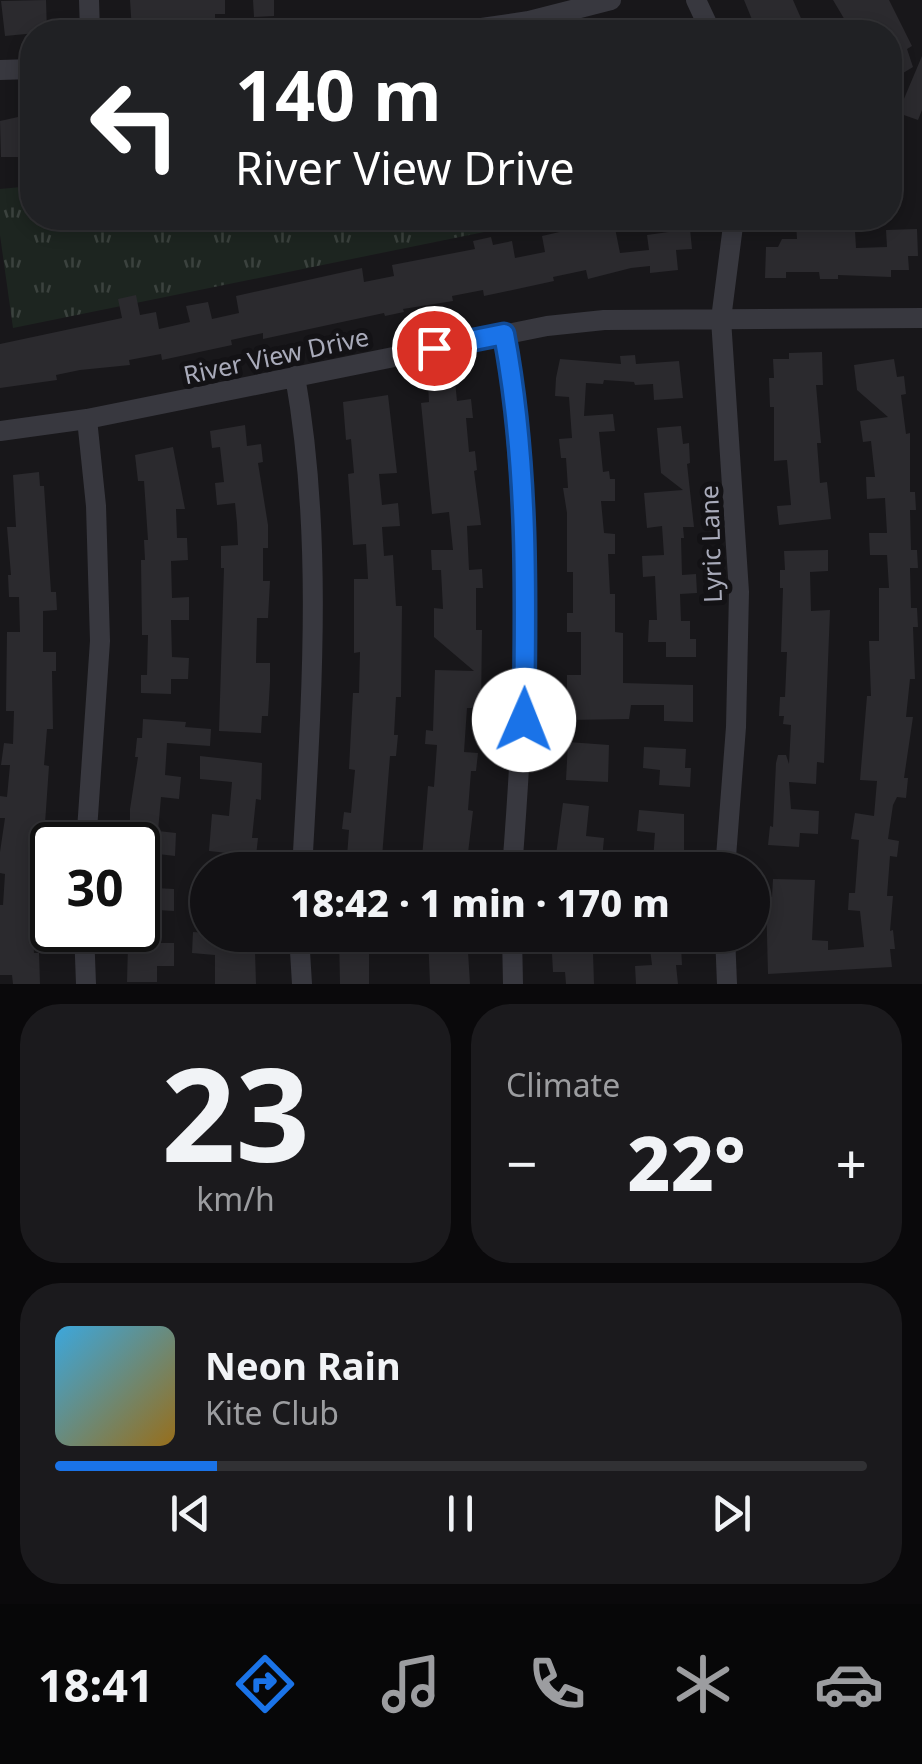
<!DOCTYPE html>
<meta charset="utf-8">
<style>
body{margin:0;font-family:"Noto Sans",sans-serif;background:#1b1a1d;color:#f1f3f6;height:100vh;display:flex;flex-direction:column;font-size:38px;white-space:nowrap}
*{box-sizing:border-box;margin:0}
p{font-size:32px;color:#9c9da0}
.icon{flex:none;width:55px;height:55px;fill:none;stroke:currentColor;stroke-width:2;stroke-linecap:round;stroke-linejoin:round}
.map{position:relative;height:984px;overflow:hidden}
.details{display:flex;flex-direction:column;gap:20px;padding:20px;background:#0a090b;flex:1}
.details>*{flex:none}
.banner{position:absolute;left:20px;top:20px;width:882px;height:210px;border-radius:40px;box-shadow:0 5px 15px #0003,0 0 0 2px #313134;background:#202124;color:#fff;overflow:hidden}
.speed{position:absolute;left:30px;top:822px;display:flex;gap:20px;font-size:50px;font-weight:700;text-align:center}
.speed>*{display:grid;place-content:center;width:130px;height:130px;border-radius:50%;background:#121114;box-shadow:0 5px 15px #0003,0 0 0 2px #313134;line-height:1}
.speed .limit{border:5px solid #111;border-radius:15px;background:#fff;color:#111}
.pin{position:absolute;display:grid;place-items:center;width:85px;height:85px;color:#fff;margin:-42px;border:5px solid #fff;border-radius:50%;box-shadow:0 2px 10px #0007}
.me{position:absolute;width:110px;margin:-55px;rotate:1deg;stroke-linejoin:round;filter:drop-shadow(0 0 8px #0008)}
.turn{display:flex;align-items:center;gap:35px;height:210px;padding:0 50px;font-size:45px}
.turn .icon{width:130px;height:130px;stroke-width:2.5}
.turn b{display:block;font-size:70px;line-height:85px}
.big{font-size:75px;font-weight:800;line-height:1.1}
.details .tile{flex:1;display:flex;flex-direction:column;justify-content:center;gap:15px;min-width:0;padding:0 35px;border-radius:40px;background:#1b1a1d}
.details .dial{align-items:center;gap:0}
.dial b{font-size:130px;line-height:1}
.song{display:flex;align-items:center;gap:30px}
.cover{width:120px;height:120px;border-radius:15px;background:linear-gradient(135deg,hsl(200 70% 55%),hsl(40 70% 35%))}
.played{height:10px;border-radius:5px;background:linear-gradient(90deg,#1a73e8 20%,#313134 20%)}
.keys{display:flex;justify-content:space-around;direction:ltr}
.heat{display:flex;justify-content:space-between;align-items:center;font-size:55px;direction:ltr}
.details .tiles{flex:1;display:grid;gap:20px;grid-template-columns:1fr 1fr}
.tile:last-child{grid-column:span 2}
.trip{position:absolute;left:190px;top:852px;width:580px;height:100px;border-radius:50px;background:#121114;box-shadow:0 5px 15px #0003,0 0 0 2px #313134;font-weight:800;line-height:100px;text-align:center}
.dock{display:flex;height:160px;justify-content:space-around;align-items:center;background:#070708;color:#9c9da0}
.dock .icon{width:70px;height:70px}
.dock .selected{color:#1a73e8}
.dock b{font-size:45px;color:#f1f3f6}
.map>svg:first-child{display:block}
</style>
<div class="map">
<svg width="922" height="984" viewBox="0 0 922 984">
<defs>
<pattern id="grass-tufts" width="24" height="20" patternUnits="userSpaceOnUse" patternTransform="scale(2.5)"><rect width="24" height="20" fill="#1d2520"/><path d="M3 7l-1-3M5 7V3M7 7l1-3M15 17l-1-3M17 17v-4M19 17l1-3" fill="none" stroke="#3b423e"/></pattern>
</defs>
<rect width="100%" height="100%" fill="#18171a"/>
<path fill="url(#grass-tufts)" d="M32,186V218H553L13,328L0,235V189Z"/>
<path fill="#2b2a2e" d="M46,0L47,32L5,36L1,1Z
M130,0H225V14H215V19L177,21V30L137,32L132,31Z
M253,0H274V16L254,17Z
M744,0H793L807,32H730L753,22Z
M833,0H889L912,46L907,49L913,67L890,81V32H852Z
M922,56V110L918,120L898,113Z
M18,111H32V138L22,139V157H1L0,121L18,117Z
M575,218H613L620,253L649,250L647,235L690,229L692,249L676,250L678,270L650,273V266L631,268L588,279L586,270L553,277L554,281L503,292L484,296L483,290L452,296L453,301L403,309L404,312L385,316L384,313L263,339V333L231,340L232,345L162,360L161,354L129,360L130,365L80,370L56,375L57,380L0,388V344L122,318L118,299L136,295L140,315L156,312L159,329L190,322L186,306L208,302L212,319L239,313L236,296L362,268L364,282L394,276L392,265L475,249L473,241L491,237L493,245L512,241L515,258L545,252L542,236L577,228Z
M812,222L813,231H855L856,248L887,247L886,230L917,229L918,256H908L909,270H891V277L838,275V279H820L819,272H786V278H765L766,247H778L782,239H797L796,223Z
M822,352L823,385H816L821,443H817L820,483L827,482L831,519L779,525L777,506L791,505L787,460L774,461V407H770L769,378H774L773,359H789V353Z
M635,355L636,364L679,361L683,398L654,400L653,384L635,385L634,382L604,380L603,384L586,383L584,416L613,414L615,431L599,432L603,472L609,471L610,479H615V501H601L604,533L615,534V554H608L610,594H615V632L623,633V683L693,685V722L664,721V705H631L629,719L567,720V675H581V632H567V613H573V572H567V513L563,488H568L566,458H561L559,439L572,438L569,397L555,396L556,378L560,359L621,364L620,356Z
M894,359L897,377L904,376L906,394L901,395L906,434L910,433V492H915L916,510H910L911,550H917L918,568H910L911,608H917L918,627H913L915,679H910L906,717H913L904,778H908L906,798L897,797L893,805L888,839L899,841L897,857L890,856L887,896H893L890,931L893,930L895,949H890L892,967L768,974L766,897H772L773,879L815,880L812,940L828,941V950L864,947L860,911L848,910L849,893H855L859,840L851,839L855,813L874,816L877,781L860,780L867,696H871L869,641H879V588H889L887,555H870L869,533H887L885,498L867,499L866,477H875L871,441L863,442L860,421L888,417L857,390L854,365Z
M455,381L457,401L471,399L473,418H466L469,452L475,451L477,470L474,471L481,525L467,526L469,570L482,569L483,588H476V630H482L481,708H467L464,752L478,753L476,771H471L468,810L473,811L466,870H421L428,786L434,787L437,745L425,744L426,730L433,731L435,670L474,671L434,637V608L443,609L441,570H432L431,550H453L449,512L432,514L421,403L429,402L428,384Z
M388,395L397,473L379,474L382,505L398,503L400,526L382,527L384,556L393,555L396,606H402L401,697H396L394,735H398L396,756H390L381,870H346L349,830L342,829L344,812L351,813L355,770L349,769L353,693H359L360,652L354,653V579H368L366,544L353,545L348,474L354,473L351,439L346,440L343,402Z
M245,425L247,446L261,444L263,462L258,463L268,525V548H263V581H270L268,618H257L256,663H270V682L268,716H262L261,733L219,731L224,568H221V546L238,545L237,523L235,503L217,505L215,483L224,482L220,447L212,448L210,431Z
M681,426L683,444L689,443L690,463L687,464L694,527H683L684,538H681L682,575L696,574L697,593L680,594L681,621H690V639H696V657H666V642H648L649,620H657L655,576L643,577L642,556L664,555L662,526L647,528L644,493L683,490L661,473L657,428Z
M173,447L185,509H176L177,538H187L188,560L171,561L172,598L189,597V620H171L172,657L189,658L188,679H171V694L141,693V675H147L148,635H142L141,560H145L144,540H148L144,481H138L135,455Z
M39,472L40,486H44L51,592H56L57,610L43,611V652H56V671H52L53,729H47L44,765L49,766L44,838L38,837L36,872H42L41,891H30L34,953H39L40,984H13L12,975H0V905H3L5,874L0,873V852L5,818H0V796L7,797L10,765H1L4,743L13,744L14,711H6L7,632H20L19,597H9L8,575H11L7,527H16L13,475Z
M828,550V571L810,572L811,611L830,610L824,763L817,762L816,784L789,782L791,809L819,811L818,834L800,833L799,847L768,845L770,826L773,827L776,763L778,755H786L789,764L791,725L783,724L784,716H779L780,697H785L787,652H781L783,588H780V570H785L784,551Z
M143,719L186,722L185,727L211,729L210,746L167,743L165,775L181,777L179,799L161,797L158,831L176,833L175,856L158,854L155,888L174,889V911L157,910L155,943H174V966H157V982H127L128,945H138V845H130V809L138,757H135L137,738H142Z
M568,742L609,745L608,782L566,780Z
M644,747L686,749L685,768H691L690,787L659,785L660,770L643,768Z
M200,756L262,763L261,800L256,799L252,838H258L256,856L209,851L212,814L229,816L232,782L200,779Z
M563,803L589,806L586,836L604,838L602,860L585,859L584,870H554Z
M639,810L684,814V852L676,851L675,863L653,861L655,833L637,831Z
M193,932L249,935V951H255L256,984H215V955L192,953Z
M339,935H369V984H340Z
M428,935H467L470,984H430Z
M681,946L682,965H676L678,984H636L635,966L652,965L650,949Z
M593,953L594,984H566L565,972H553L552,954Z"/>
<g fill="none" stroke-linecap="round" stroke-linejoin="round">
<path stroke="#38383f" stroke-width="20" d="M89,0L90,32
M696,0L711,32
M454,32L529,21L611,0
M0,70L32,69
M504,334C511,371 514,410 517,448C530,590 523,729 512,870
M295,376C324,539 311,706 302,870
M0,431L87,419L547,326L604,320L922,318
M86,845L100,641L96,506L87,419
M725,870L736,727L739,592L721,319L734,218
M84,930L86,984
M299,935L302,984
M512,935L513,984
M725,935L727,984"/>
</g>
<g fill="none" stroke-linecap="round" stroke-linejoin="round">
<defs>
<path id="route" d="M434,348L504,334C528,460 526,592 524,720"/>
</defs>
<use href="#route" stroke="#114b97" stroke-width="25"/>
<use href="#route" stroke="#1a73e8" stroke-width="18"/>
</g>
<g text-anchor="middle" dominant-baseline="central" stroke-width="10" stroke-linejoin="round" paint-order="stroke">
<g font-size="25" fill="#a9abba" stroke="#131215">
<text transform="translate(276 355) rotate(-12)">River View Drive</text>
<text transform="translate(710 544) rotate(-92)">Lyric Lane</text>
</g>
</g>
</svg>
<div class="speed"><div class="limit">30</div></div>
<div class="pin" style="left:434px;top:348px;background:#d93025"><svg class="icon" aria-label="arrive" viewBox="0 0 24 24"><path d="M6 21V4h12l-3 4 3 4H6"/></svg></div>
<svg class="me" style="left:524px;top:720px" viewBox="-20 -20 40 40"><circle r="19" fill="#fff"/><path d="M0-13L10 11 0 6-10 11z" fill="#1a73e8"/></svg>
<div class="trip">18:42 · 1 min · 170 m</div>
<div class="banner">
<div class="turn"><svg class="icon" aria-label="left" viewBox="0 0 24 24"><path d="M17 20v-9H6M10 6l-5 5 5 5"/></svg><div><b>140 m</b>River View Drive</div></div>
</div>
</div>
<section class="details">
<div class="tiles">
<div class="tile dial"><b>23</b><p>km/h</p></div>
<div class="tile"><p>Climate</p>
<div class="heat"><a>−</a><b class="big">22°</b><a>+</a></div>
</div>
<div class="tile">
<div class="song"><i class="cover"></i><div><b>Neon Rain</b><p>Kite Club</p></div></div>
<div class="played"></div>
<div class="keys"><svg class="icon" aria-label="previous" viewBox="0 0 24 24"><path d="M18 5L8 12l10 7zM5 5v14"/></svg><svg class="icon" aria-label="pause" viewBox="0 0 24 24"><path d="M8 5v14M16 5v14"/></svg><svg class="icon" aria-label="next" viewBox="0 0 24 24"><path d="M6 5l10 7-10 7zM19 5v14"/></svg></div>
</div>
</div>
</section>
<nav class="dock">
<b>18:41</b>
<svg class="icon selected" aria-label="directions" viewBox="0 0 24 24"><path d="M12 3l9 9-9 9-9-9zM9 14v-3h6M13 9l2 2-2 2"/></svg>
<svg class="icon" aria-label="music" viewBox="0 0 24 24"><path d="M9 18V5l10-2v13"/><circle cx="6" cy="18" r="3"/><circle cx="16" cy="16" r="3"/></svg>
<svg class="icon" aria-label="phone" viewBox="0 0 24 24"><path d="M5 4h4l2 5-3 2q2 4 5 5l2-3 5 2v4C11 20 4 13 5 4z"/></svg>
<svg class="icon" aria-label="climate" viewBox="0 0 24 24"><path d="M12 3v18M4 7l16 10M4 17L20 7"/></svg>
<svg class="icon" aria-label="car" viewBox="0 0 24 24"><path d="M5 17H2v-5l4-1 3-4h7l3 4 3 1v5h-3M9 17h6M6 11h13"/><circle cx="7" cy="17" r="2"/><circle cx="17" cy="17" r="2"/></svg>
</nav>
